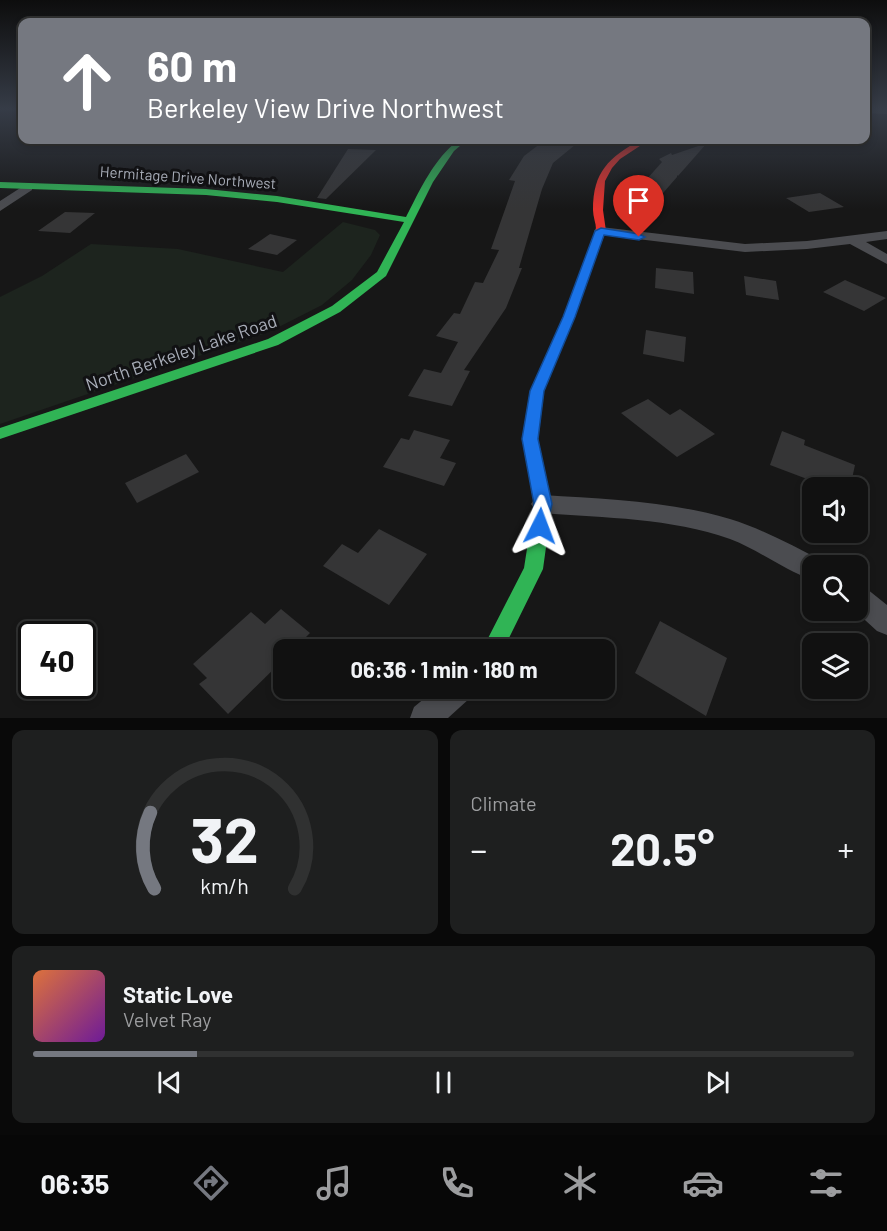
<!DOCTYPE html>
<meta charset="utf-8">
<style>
body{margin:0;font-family:Barlow,sans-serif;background:#1e1f1f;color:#f1f3f6;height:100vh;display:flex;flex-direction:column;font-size:22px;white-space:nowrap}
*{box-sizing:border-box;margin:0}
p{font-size:20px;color:#9c9d9f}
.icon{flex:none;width:33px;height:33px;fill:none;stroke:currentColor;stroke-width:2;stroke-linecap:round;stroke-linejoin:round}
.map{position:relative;height:718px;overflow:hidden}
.sheet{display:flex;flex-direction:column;gap:12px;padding:12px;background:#090909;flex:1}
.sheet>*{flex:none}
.guide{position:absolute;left:18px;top:18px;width:852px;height:126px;border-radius:12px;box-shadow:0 3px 9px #0003,0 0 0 2px #303131;background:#757880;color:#fff;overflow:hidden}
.fabs{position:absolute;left:802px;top:477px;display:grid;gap:12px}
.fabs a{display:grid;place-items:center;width:66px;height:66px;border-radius:12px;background:#111;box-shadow:0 3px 9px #0003,0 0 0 2px #303131;font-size:30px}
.speed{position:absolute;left:18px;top:621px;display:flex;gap:12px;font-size:30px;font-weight:700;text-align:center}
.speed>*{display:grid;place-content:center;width:78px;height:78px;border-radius:50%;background:#111;box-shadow:0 3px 9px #0003,0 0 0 2px #303131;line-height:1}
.speed .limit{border:3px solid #111;border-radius:9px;background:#fff;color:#111}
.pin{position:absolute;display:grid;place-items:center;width:51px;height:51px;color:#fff;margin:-62px -26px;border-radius:50% 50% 50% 0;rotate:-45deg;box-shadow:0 0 6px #0007}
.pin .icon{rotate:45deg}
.me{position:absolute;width:66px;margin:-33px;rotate:3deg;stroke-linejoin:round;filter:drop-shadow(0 0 4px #0008)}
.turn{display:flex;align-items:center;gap:21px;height:126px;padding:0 30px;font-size:27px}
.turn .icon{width:78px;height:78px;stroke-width:2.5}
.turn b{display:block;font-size:42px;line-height:51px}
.big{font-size:45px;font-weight:700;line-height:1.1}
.sheet .widget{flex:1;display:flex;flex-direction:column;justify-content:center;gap:9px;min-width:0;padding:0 21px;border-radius:12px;background:#1e1f1f}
.sheet .dial{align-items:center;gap:0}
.dial svg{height:156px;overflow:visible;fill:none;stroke:#303131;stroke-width:7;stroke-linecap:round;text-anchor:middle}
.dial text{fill:#f1f3f6;stroke:none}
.song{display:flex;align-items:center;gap:18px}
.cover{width:72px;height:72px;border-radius:9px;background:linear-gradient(135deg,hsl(20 70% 55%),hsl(280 70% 35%))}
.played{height:6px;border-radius:3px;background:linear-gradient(90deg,#757880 20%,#303131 20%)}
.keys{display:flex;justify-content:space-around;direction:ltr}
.heat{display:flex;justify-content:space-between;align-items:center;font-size:33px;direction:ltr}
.sheet .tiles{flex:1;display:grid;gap:12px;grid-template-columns:1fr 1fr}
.widget:last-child{grid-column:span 2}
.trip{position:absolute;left:273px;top:639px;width:342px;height:60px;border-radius:12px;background:#111;box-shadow:0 3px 9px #0003,0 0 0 2px #303131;font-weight:700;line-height:60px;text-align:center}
.tab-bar{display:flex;height:96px;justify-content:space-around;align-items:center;background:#070707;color:#9c9d9f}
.tab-bar .icon{width:42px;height:42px}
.tab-bar .current{color:#757880}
.tab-bar b{font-size:27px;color:#f1f3f6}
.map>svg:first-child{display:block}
</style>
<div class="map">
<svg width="887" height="718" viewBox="0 0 887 718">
<rect width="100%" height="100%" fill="#171717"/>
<path fill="#1d241e" d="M343,222L375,230L380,235L371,255L352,280L322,305L269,332L0,424V297L42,276L91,244L178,249L283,272Z"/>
<path fill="#353536" d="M545,140H581L553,163L542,189L519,268H522L506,308L464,370L470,371L452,406L408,396L424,369L441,373L458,342L436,336L454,313L460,314L475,282L483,283L499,250L491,249L515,181L509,180L524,156Z
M707,143L678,176L677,175V177L650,208L646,180L662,162L659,159L671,153L672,155Z
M348,149L376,150L326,199L317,198Z
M820,193L844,207L809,212L786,198Z
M65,212L95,213L70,233L38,231Z
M270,234L297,240L277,255L248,249Z
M656,268L693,272L694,294L655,288Z
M744,276L776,281L779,300L746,295Z
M845,280L886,298L864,311L823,292Z
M646,330L686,337L684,362L643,354Z
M648,399L670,415L680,409L715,434L677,457L621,413Z
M414,430L450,440L440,458L456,463L444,486L383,467L401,438L409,440Z
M782,431L805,440L804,445L855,465L850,488H813L815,482L770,465Z
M186,454L199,472L137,503L125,483Z
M379,529L427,554L389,605L323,566L342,544L358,553Z
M281,609L310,633L293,650H284V659L228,714L199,684L207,678L193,664L251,612L265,624Z
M660,621L727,658L706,716L635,673Z"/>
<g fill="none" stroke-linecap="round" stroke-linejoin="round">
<path fill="#4b4c50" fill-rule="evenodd" d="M866,108H887V114L866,113Z
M438,140H460L463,142L458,145Z
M28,183L32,184V190L0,211V201Z
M601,227L745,244L807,241L887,231V239L866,242L887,254V264L850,244L807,249L745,252L596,234L594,231L596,228Z
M543,495C605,499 670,501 730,519C762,529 792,545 822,561L824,566H813V580C784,570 759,550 730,539C671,518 605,518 543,513L535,510L531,504L535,498Z
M858,585L867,589L887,605V635L877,631L854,610H858Z
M437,688H475L470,698L448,718H410L414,707Z"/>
<path fill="#30b455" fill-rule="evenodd" d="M459,140H467L454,151L433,182L386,276L340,312L278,345L0,439V428L268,339L332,306L377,272L404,222L277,202L206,195L0,188V182L206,189L277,196L406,217C420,190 434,158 459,140Z
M593,249L598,252L575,317L544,391L538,439L552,504L543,569L503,650H482L524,568L534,504L522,439L530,391L563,317L588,252Z"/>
<path fill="#e5322d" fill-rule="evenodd" d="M640,140H649L620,159L612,168L605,181L603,210L606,231L597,254H589L588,252C590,245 595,237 596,229C596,223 593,217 593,210C593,171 609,158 640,140Z"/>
</g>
<linearGradient id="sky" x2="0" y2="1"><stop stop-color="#0d0d0d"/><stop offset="0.52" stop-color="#363c47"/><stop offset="1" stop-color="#363c47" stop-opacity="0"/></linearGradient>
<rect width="887" height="209" fill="url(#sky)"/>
<path fill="#1a73e8" stroke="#114b97" stroke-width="1.5" d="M601,228L639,234L645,237L639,240L604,235L575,317L544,391L538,439L552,504L546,531L540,533L533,531L531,526L534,504L522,439L530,391L563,317L595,231Z"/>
<g text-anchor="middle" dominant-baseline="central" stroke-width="6" stroke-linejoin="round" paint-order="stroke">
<g font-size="15" fill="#a8adb8" stroke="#111113">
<text transform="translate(188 177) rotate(4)">Hermitage Drive Northwest</text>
</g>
<g font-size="18" fill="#a8adb8" stroke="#111113">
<text transform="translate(181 352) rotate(-19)">North Berkeley Lake Road</text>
</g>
</g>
</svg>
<div class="fabs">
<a><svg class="icon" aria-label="sound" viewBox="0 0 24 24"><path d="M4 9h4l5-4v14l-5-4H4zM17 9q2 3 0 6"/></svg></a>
<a><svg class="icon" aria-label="search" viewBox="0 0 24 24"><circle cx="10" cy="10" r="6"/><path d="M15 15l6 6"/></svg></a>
<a><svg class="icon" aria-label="layers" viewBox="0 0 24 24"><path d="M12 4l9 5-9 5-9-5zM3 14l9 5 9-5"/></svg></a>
</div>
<div class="speed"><div class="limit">40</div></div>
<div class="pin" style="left:639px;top:237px;background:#d93025"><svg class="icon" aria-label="arrive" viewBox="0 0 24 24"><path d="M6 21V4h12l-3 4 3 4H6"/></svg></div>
<svg class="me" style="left:540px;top:526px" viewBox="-20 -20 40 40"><path d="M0-17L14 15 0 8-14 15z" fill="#1a73e8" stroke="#fff" stroke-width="4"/></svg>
<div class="trip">06:36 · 1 min · 180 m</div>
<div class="guide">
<div class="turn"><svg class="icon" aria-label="ahead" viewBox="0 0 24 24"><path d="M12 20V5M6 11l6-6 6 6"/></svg><div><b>60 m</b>Berkeley View Drive Northwest</div></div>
</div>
</div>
<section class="sheet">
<div class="tiles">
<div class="widget dial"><svg viewBox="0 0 100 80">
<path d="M14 69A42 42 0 1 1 86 69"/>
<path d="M14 69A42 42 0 0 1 12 30" stroke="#757880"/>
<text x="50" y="56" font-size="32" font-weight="700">32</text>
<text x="50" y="72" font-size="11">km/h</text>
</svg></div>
<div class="widget"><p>Climate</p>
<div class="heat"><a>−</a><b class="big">20.5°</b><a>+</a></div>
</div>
<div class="widget">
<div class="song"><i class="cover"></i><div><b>Static Love</b><p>Velvet Ray</p></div></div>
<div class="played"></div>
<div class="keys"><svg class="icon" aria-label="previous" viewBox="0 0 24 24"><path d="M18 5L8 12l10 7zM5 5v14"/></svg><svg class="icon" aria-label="pause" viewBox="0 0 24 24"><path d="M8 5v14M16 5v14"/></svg><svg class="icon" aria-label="next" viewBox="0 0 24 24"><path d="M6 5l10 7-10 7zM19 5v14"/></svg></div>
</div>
</div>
</section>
<nav class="tab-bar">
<b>06:35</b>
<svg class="icon current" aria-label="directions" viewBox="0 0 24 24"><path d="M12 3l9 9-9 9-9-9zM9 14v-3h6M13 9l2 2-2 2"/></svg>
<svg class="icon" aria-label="music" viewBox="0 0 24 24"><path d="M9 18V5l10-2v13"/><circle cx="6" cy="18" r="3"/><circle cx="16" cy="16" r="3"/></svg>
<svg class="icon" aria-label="phone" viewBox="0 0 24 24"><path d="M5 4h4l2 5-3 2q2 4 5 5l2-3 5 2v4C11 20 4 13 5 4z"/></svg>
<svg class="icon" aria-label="climate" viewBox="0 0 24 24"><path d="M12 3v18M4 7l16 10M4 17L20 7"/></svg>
<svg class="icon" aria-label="car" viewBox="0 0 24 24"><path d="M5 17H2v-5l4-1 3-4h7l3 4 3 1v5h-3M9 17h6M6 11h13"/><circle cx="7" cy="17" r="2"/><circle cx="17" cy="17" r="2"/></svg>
<svg class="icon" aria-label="filters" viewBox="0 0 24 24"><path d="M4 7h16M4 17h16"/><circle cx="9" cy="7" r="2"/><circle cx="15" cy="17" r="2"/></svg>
</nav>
